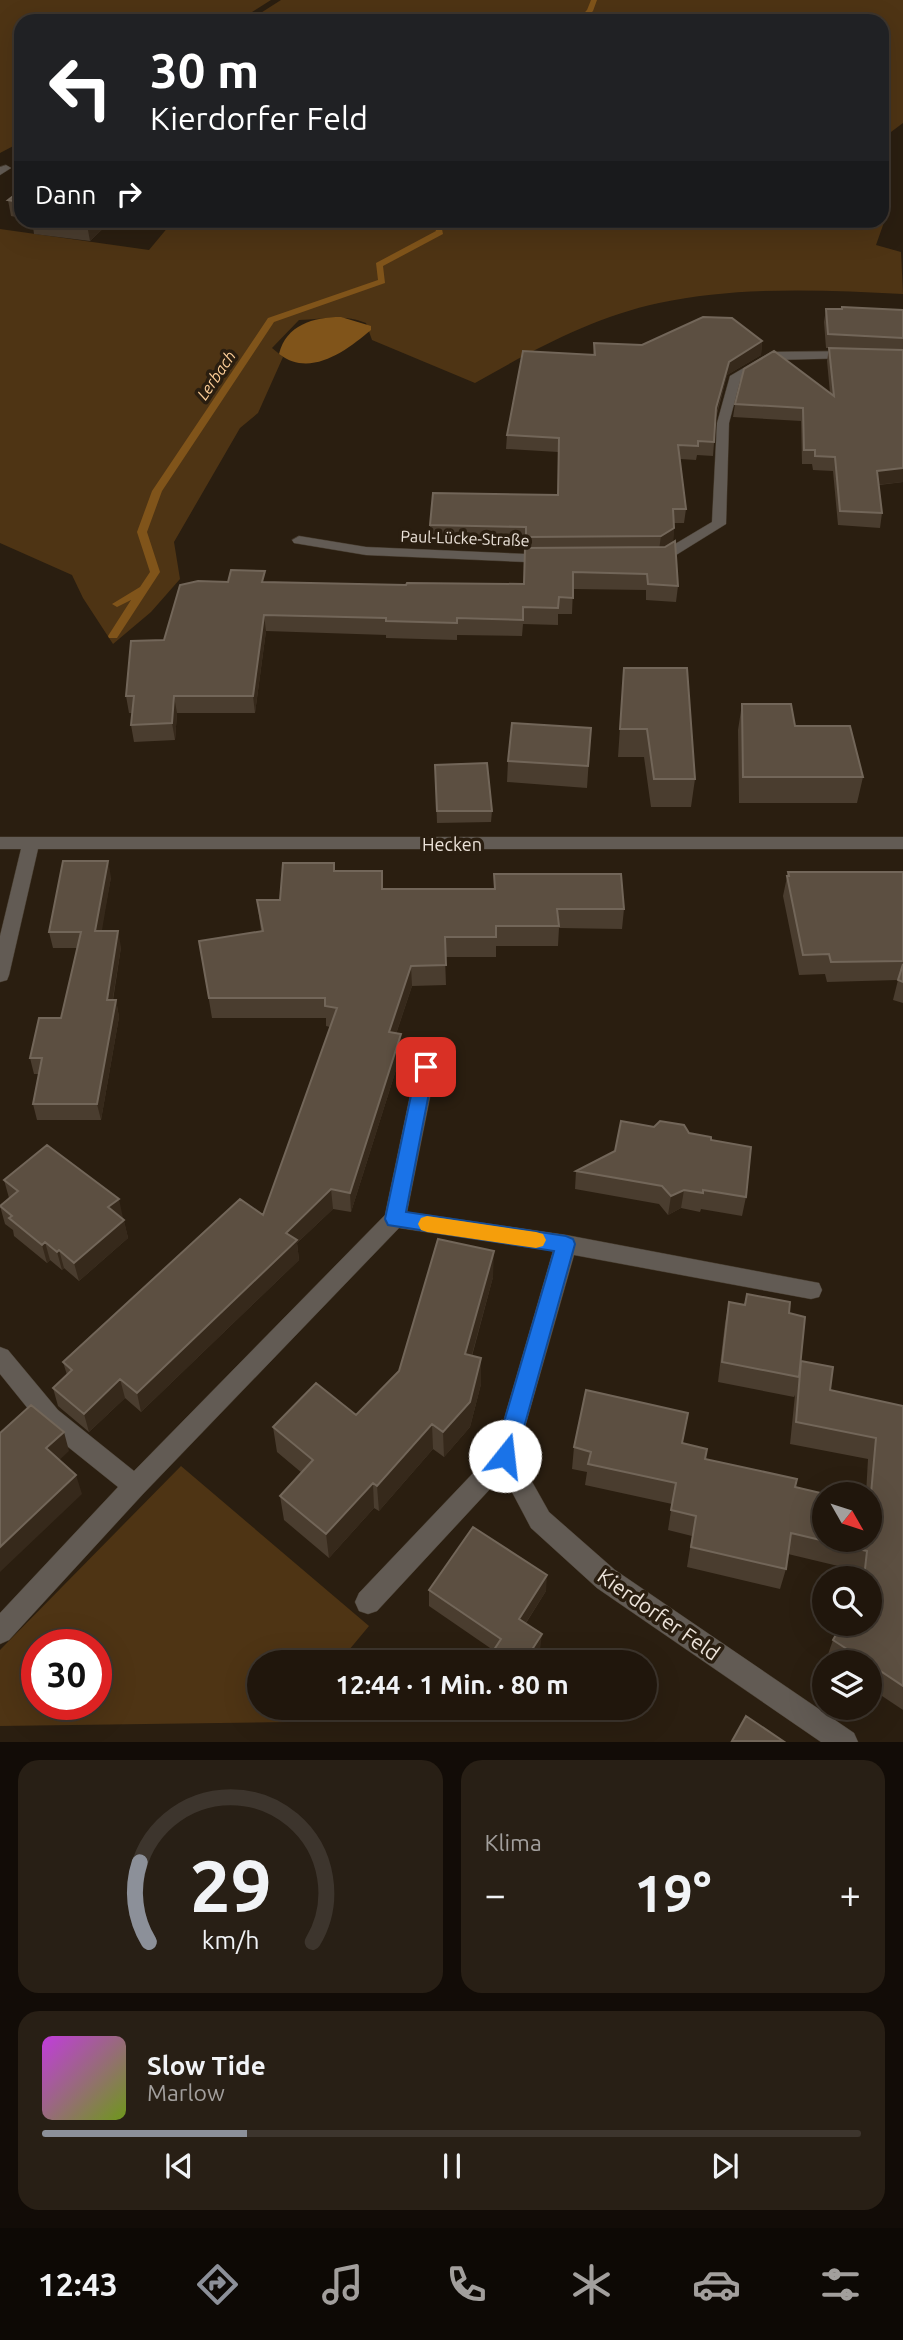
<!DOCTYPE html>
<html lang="de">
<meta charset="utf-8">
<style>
body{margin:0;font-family:Ubuntu,sans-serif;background:#281f15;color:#f1f3f6;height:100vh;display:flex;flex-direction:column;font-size:26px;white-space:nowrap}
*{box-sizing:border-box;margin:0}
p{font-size:23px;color:#a29f9d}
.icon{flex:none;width:38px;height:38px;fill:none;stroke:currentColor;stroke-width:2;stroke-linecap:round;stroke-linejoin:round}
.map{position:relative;height:1742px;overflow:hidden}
.drawer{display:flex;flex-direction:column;gap:18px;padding:18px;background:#120c07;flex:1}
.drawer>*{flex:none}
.guide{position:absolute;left:14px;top:14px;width:875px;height:214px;border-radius:21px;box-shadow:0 7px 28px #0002,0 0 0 2px #3d352d;background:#202124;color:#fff;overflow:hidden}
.needle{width:46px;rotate:129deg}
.tools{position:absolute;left:812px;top:1482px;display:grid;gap:14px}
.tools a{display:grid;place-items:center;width:70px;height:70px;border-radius:50%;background:#20160c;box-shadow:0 7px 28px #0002,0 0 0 2px #3d352d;font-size:35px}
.speed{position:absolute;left:21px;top:1629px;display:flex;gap:14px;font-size:35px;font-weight:700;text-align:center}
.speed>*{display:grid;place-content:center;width:91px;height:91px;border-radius:50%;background:#20160c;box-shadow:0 7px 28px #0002,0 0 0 2px #3d352d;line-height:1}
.speed .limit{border:10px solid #d22;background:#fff;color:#111}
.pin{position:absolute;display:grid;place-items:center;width:60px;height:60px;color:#fff;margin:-30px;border-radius:14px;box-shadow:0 4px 10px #0006}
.me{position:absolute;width:77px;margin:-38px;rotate:16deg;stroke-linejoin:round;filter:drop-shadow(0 0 5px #0008)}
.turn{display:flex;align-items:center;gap:24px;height:147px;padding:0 21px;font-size:32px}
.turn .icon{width:91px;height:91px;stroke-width:2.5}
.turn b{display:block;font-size:49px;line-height:60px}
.then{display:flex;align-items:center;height:66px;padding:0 21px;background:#0003;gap:14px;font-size:26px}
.big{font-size:52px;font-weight:700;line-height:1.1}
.drawer .tile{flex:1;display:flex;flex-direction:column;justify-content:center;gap:10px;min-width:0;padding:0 24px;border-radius:21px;background:#281f15}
.drawer .dial{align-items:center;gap:0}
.dial svg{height:182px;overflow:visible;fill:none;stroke:#3d352d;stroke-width:7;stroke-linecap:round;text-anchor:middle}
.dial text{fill:#f1f3f6;stroke:none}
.song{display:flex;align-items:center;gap:21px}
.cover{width:84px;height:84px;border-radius:10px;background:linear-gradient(135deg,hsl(290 70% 55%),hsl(80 70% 35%))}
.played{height:7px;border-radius:4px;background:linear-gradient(90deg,#8c9099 25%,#3d352d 25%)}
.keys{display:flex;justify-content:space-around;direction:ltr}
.heat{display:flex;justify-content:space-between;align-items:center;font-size:38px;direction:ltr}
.drawer .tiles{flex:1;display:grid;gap:18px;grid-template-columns:1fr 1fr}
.tile:last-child{grid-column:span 2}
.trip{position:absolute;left:247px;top:1650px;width:410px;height:70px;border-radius:35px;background:#20160c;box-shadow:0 7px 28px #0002,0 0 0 2px #3d352d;font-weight:700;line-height:70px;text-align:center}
.menu{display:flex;height:112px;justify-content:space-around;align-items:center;background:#0d0905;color:#a29f9d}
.menu .icon{width:49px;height:49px}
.menu .current{color:#8c9099}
.menu b{font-size:32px;color:#f1f3f6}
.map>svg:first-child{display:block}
</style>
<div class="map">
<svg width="903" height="1742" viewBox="0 0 903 1742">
<rect width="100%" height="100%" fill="#2a1e10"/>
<path fill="#4e3414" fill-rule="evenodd" d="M0,0H271L238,21H21V142L0,153Z
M281,0H903V123L887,135L888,211L876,245L901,252L903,294C823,290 739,286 659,303C593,317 533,350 475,383L372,340L366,323C345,314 322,319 299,320L272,348L283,357L258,413L240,428L174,542L180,579L151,612L113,644L83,598L72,575L0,543V229L149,250L174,220H882V21H248Z
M181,1466L369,1626L339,1662H259V1708H301L290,1722L0,1726V1650ZM37,1645H96V1704H37Z"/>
<path fill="#80541a" d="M341,317L371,326V330C346,351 310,378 279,354C286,325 313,317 341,317Z"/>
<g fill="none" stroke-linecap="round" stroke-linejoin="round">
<path fill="#80541a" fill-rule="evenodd" d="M591,0H597L593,11L583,21H576L587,10Z
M432,220H440L443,234L383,266L385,283L274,322L162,491L147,532L160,572L117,638H109L108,636L131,600L117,607L112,604L140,587L150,572L137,532L152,491L268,318L378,280L376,263L436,231Z"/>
<defs>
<path id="minor" d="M6,165L11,168L0,175V167Z
M851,351L857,355L855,358L774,360L740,381L729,423L726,524L668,560H649V554L660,553L712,522L717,423L730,376L771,352Z
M299,536L366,547L549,555L556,559L549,563L366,555L294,543L292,540Z
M0,837H903V849H38L9,975L7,980L0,982V936L21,849H0Z
M426,1059L433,1062L436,1067L407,1212L566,1235L819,1283L822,1290L819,1297L811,1299L574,1255L517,1455L549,1512L615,1570L854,1733L858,1742H821L597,1588L531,1528L503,1475L377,1611L368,1614L359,1611L355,1602L359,1593L495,1450L553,1251L399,1228L143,1494L9,1640L0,1644V1613L118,1487L42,1426L0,1374V1347L8,1350L58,1410L134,1471L385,1215L416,1067L419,1062Z"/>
</defs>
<use href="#minor" stroke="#453a2c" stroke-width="1"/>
<use href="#minor" fill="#625b54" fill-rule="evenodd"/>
</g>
<path fill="#4a3d2f" d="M21,190V218L11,216L8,200Z
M32,220H112L90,241L34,234Z
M826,309L903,310V482L879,485L882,513L880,528L838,525L833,471L813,470L812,464H802L801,421L733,417L735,404L830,393L827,361L829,348H826L824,322Z
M762,341L761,355L727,375L716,418L713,456L697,455L696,460L680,459L686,509L684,523H674L673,542L678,586L676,602L646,600V590L573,589L572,614H558V625L523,624L522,636L457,635V640L386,638V635L266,631L255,713H177L175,740L134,742L131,725L132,713H129L126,696L164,640L228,582H266L406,585L524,584L525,542L430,539V525L558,495V452L506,449L507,435L593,354L594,343L642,345Z
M624,668L695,779L691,807H651L644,757H618Z
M742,704L795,726L863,777L857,803H739L738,730Z
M591,728L587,788L507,782L508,761Z
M435,765L492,811L491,822L437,823Z
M334,863L335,871H382L383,889H494V874L624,909L622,929L559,928L558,946H496V957H445L446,985L412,986L396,1034L401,1054L351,1212L333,1209L297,1243L299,1260L141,1412L125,1398L89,1432L58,1406L53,1388L67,1375L63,1362L263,1215L330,1027L326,1026V1018H212L199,941L261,931L257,900H280Z
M788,872H903V1003L893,1000L898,980L827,982L825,974L799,975L783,896Z
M111,877L101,931L121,947L113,1000H116L119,1017L101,1120H37L33,1104L39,1074H34L30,1058L61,1018L78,948H53L49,932Z
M689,1133L711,1140L746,1197L742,1216L701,1209L700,1212L681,1208L668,1215L659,1204L575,1189L576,1171Z
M4,1180L123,1218L128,1238L79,1281L64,1268L62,1270L50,1260L47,1263L14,1236L13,1230L5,1224L0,1206L9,1198Z
M493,1277L472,1356L481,1358V1384L470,1427L444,1457L433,1449L379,1511L374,1508L329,1558L284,1520L280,1496L302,1473L277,1452L273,1427L356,1415Z
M747,1294L789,1313L801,1362L830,1390L903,1406V1710L870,1688V1662H831L826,1660L833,1640L870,1578H858L859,1571L788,1554L786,1569L780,1589L687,1567L692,1536L668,1530L672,1504L585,1485L587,1472L572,1469L574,1447L682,1443L705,1459L795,1487L870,1540V1494H866L868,1459L790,1444L795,1395L794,1397L718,1382L725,1323L729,1302L744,1305Z
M429,1590L546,1591L526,1623L540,1650L533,1662H486L493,1650L429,1606Z
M488,1708H505L500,1716Z"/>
<path fill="#36291b" d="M92,220H112L90,241L87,225Z
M762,341L761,355L727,375L714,422L716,408L729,362Z
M903,468V482L875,485L877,471Z
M674,528L673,542L659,550L661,536Z
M264,615L266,631L255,713L253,696Z
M174,696L177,713L175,740L172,723Z
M108,861L111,877L99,948L95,931Z
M118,931L121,947L110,1016L107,1000Z
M411,966L412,986L390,1052L389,1032Z
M116,1000L119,1017L101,1120L97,1104Z
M401,1034V1054L351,1212L350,1193Z
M331,1189L333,1209L297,1243L299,1260L141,1412L137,1393L286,1233Z
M684,1190L681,1208L668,1215L671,1196Z
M119,1199L123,1218L112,1226L108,1207Z
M124,1220L128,1238L79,1281L74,1263Z
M45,1242L50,1260L47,1263L42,1245Z
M59,1250L64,1268L62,1270L57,1252Z
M494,1251L493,1277L465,1380V1354Z
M481,1358V1384L470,1427L444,1457L443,1432Z
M120,1379L125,1398L89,1432L84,1414Z
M432,1424L433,1449L379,1511L377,1486Z
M64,1432L69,1451L52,1467L46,1448Z
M76,1475L82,1494L0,1572V1547Z
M373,1483L374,1508L329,1558L326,1534Z
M547,1575L546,1591L518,1635L519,1619Z
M542,1634L540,1650L533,1662H524Z
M500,1708H505L500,1716Z"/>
<path fill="#5c4f41" stroke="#726659" stroke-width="2" d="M21,190V202L8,200Z
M55,220H92L87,225Z
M842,307L903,310V338L828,334L826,309H842Z
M703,317L732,318L762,341L729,362L716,408L714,442L698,441V446L678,445L686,509H673L674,528L661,536L526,537V527L430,525L433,493L558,495L559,438L507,435L523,351L595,355L594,343L642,345Z
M829,348L903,350V468L877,471L882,513L840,511L835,457L815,456V450H804L803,408L735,404L744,369L774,351L834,396Z
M675,541L678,586L648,584L647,574L573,572V598L559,597L558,608L523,607V620L457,618V623L386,621V618L264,615L253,696H174L172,723L131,725L134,696H126L131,641L164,640L180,585L198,581L228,582L231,570L265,571L262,582L406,585L407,583L524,584L525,548L665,547Z
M624,668H687L695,779H654L647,729H620Z
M742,704H791L795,726H850L863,777H743Z
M512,723L591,728L588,766L508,761Z
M487,763L492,811H437L435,765Z
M63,861H108L95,931H118L107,1000H116L97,1104H33L42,1058H30L39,1018H61L81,932H49Z
M283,863H334V871H382V889H495L494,874H621L624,909H557L559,926H496V937H445L446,965L411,966L389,1032L401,1034L350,1193L331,1189L286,1233L297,1240L137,1393L120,1379L84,1414L53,1388L72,1370L63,1362L240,1199L263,1215L337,1008L325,1006V998H209L199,941L263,931L257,900H280Z
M788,872H903V961L831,962L829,954L803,955L787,876H789Z
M903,964V982L898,980Z
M621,1121L654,1127L660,1121L684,1125L689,1133L711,1137V1140L751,1147L746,1197L703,1190V1193L684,1190L671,1196L662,1186L576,1171L615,1151Z
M47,1145L119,1199L108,1207L124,1220L74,1263L59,1250L57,1252L45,1242L42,1245L9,1218L12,1216L0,1206L18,1191L4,1180Z
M438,1239L494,1251L465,1354L481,1358L470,1402L443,1432L432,1424L377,1486L373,1483L326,1534L280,1496L313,1460L273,1427L316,1383L356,1415L399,1371Z
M747,1294L790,1302L789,1313L805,1317L799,1377L722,1362L729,1302L745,1305Z
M801,1361L833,1367L830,1390L903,1406V1686L870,1664V1662H867L833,1640L842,1624H870V1578H864L867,1551L791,1533L786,1569L691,1547L696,1516L671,1510L676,1483L588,1464L591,1452L574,1447L586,1390L688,1413L682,1443L707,1449L705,1459L797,1479L795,1487L825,1494L824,1540H870V1505L876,1438L796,1422Z
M31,1405L64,1432L46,1448L76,1475L0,1547V1433Z
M473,1527L547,1575L519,1619L542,1634L524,1662H486L501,1639L429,1590Z
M746,1716L783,1741H732Z"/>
<path fill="#1a73e8" stroke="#114b97" stroke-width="2" d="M426,1060L432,1062L434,1067L406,1212L566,1236L573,1239L575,1244L516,1456L513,1463L505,1466L497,1463L494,1456L554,1251L388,1225L385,1219L417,1067L419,1062Z"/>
<path fill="#f59e0b" d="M427,1216L536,1232L543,1234L546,1240L543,1246L536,1248L427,1232L421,1230L418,1224L421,1218Z"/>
<g text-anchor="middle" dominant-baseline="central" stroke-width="7" stroke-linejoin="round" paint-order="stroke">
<g font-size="16" font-style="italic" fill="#fccd97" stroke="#2a1e10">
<text transform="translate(216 375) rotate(-56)">Lerbach</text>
</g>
<g font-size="16" fill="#ece3da" stroke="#2a1e10">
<text transform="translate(465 538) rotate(2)">Paul-Lücke-Straße</text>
</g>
<g font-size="18" fill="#ece3da" stroke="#2a1e10">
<text x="452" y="844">Hecken</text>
</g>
<g font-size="21" fill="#ece3da" stroke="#2a1e10">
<text transform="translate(659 1614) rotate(35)">Kierdorfer Feld</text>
</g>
</g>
</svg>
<div class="tools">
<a><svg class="needle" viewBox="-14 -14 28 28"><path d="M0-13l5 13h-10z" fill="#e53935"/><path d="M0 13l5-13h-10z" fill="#a29f9d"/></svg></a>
<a><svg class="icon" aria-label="search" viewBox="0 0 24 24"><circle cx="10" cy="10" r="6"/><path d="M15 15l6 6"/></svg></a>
<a><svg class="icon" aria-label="layers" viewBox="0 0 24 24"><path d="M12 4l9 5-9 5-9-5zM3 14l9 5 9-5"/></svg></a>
</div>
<div class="speed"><div class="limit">30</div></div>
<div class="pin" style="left:426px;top:1067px;background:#d93025"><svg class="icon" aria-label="arrive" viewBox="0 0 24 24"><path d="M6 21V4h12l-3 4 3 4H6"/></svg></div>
<svg class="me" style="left:505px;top:1456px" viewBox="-20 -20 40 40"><circle r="19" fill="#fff"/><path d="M0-13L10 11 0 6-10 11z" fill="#1a73e8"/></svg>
<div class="trip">12:44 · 1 Min. · 80 m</div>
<div class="guide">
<div class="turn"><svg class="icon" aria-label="left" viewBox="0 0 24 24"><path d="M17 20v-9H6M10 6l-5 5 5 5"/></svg><div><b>30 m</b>Kierdorfer Feld</div></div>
<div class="then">Dann<svg class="icon" aria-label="right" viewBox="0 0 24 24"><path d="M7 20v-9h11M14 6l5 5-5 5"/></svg></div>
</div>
</div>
<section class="drawer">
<div class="tiles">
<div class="tile dial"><svg viewBox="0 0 100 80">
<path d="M14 69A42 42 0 1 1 86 69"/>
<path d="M14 69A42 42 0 0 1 10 34" stroke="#8c9099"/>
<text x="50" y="56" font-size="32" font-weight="700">29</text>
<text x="50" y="72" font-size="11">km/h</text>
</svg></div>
<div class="tile"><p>Klima</p>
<div class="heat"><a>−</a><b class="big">19°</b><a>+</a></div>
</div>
<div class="tile">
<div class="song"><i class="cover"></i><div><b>Slow Tide</b><p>Marlow</p></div></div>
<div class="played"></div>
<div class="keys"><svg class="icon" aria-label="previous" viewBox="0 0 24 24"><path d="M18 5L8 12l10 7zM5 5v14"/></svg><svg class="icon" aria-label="pause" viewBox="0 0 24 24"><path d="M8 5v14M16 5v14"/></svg><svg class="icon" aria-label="next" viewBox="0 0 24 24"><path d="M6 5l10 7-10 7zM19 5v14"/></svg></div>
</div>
</div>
</section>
<nav class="menu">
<b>12:43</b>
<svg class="icon current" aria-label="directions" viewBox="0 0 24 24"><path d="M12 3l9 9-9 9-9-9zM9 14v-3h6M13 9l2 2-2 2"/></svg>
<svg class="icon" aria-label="music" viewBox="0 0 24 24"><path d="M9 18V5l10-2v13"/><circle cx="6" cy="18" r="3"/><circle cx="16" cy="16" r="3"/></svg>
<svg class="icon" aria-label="phone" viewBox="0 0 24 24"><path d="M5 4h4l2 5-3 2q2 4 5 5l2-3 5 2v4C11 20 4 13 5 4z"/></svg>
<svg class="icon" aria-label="climate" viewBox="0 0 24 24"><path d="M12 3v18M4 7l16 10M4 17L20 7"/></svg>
<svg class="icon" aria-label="car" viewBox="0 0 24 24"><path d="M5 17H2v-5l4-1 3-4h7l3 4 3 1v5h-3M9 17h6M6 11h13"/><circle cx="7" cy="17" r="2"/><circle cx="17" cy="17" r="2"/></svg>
<svg class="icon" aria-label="filters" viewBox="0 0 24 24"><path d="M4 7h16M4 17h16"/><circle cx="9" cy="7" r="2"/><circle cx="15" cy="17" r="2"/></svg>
</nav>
